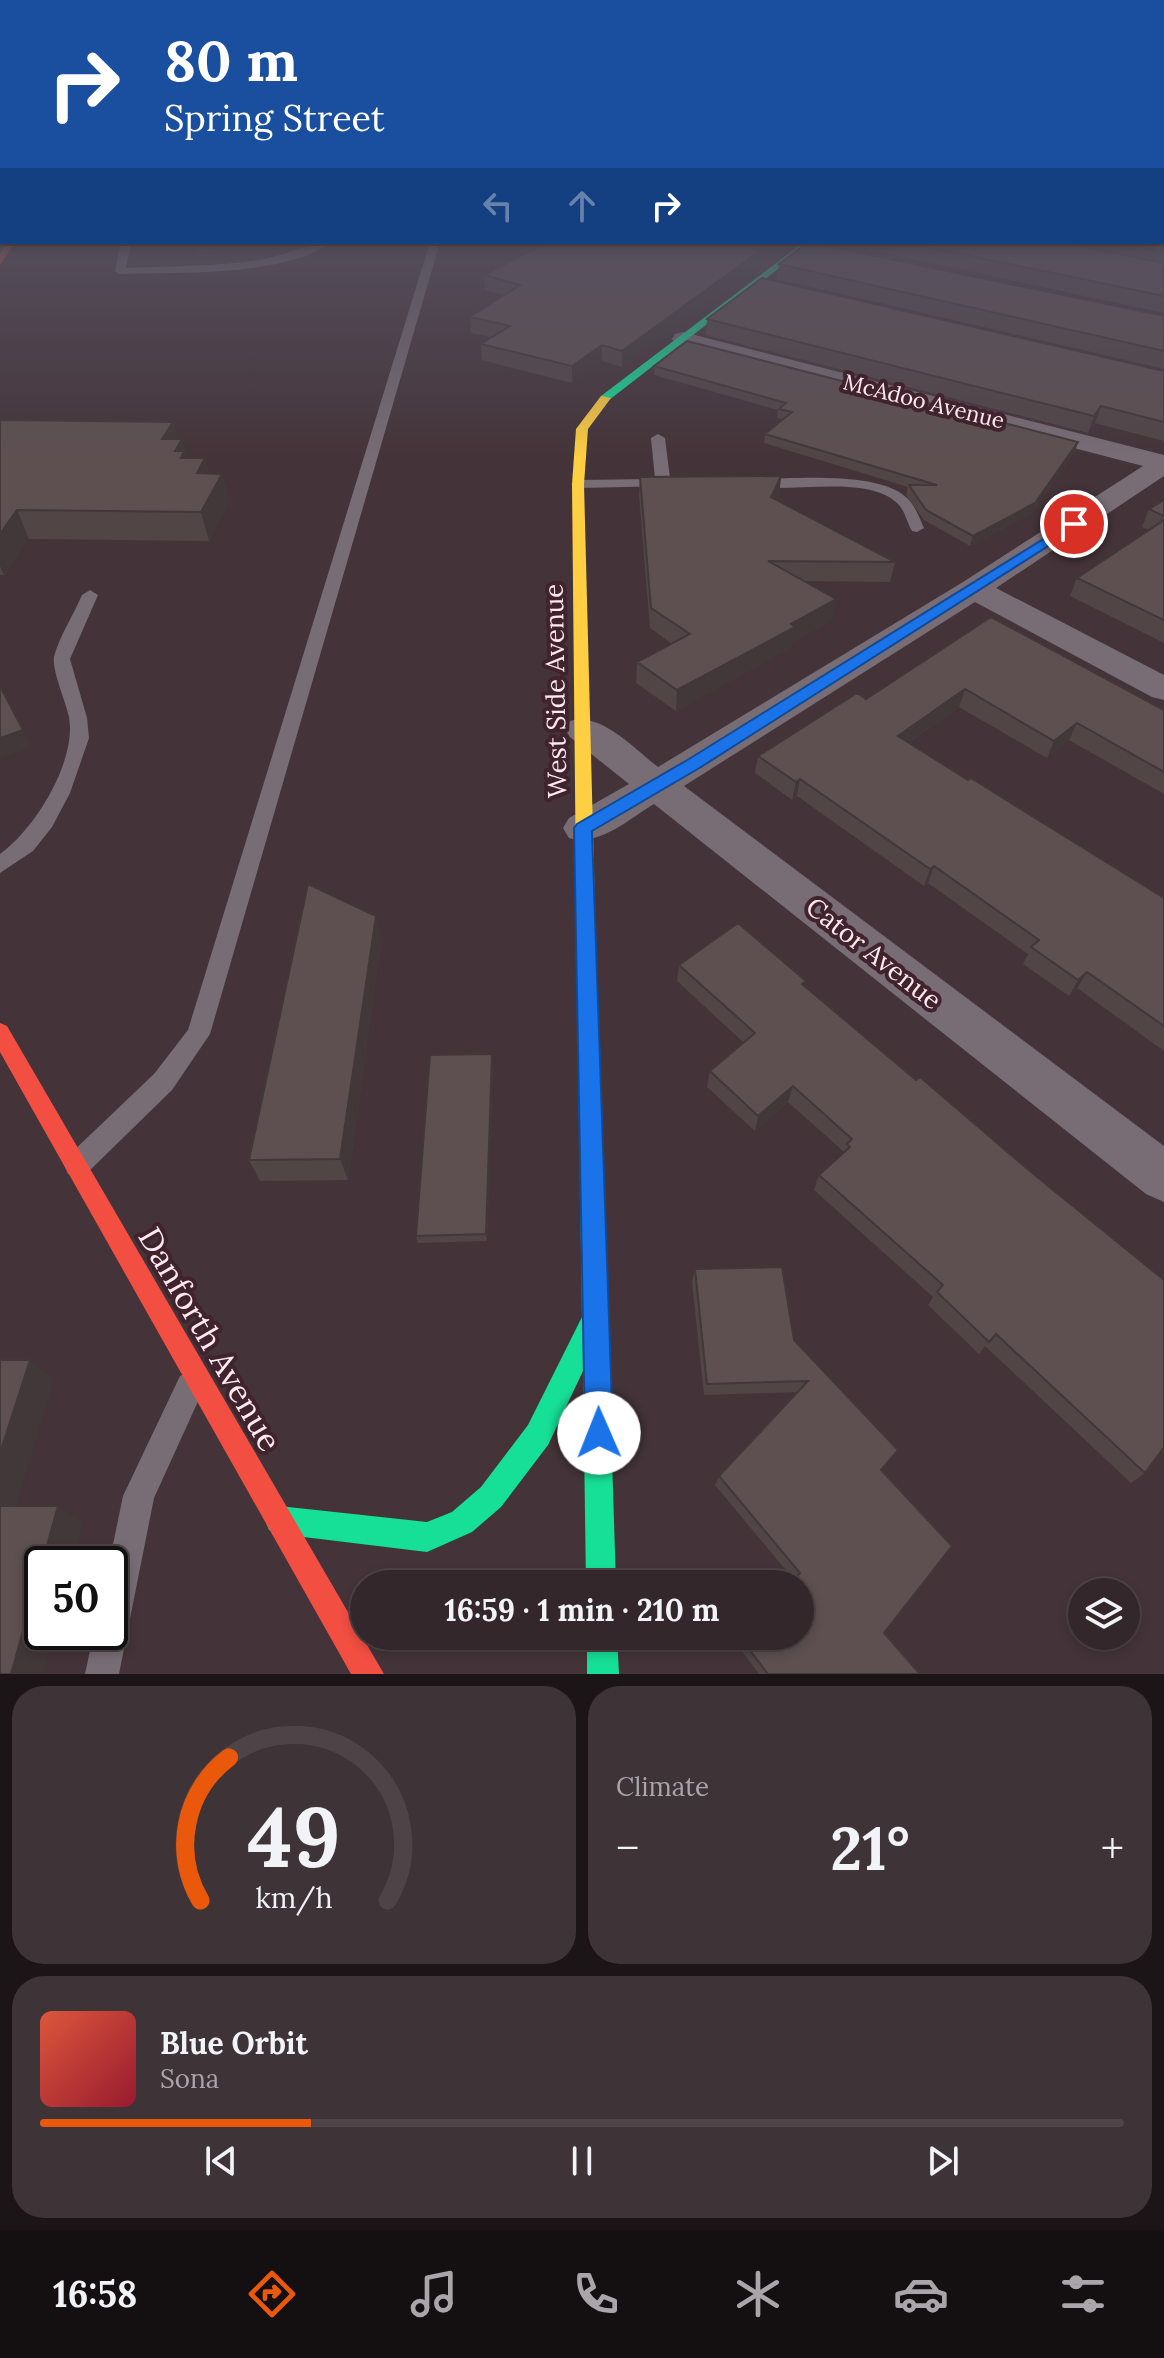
<!DOCTYPE html>
<meta charset="utf-8">
<style>
body{margin:0;font-family:Lora,serif;background:#3e3337;color:#f1f3f6;height:100vh;display:flex;flex-direction:column;font-size:30px;white-space:nowrap}
*{box-sizing:border-box;margin:0}
p{font-size:26px;color:#a9a5a9}
.icon{flex:none;width:44px;height:44px;fill:none;stroke:currentColor;stroke-width:2;stroke-linecap:round;stroke-linejoin:round}
.map{position:relative;height:1674px;overflow:hidden}
.panel{display:flex;flex-direction:column;gap:12px;padding:12px;background:#1c1518;flex:1}
.panel>*{flex:none}
.hud{position:absolute;left:0px;top:0px;width:1164px;height:244px;box-shadow:0 4px 12px #0003,0 0 0 2px #4e4447;background:#1a4fa0;color:#fff;overflow:hidden}
.buttons{position:absolute;left:1068px;top:1578px;display:grid;gap:16px}
.buttons a{display:grid;place-items:center;width:72px;height:72px;border-radius:50%;background:#33272b;box-shadow:0 4px 12px #0003,0 0 0 2px #4e4447;font-size:40px}
.speed{position:absolute;left:24px;top:1546px;display:flex;gap:16px;font-size:40px;font-weight:700;text-align:center}
.speed>*{display:grid;place-content:center;width:104px;height:104px;border-radius:50%;background:#33272b;box-shadow:0 4px 12px #0003,0 0 0 2px #4e4447;line-height:1}
.speed .limit{border:4px solid #111;border-radius:12px;background:#fff;color:#111}
.pin{position:absolute;display:grid;place-items:center;width:68px;height:68px;color:#fff;margin:-34px;border:4px solid #fff;border-radius:50%;box-shadow:0 2px 8px #0007}
.me{position:absolute;width:88px;margin:-44px;rotate:359deg;stroke-linejoin:round;filter:drop-shadow(0 0 6px #0008)}
.turn{display:flex;align-items:center;gap:28px;height:168px;padding:0 32px;font-size:36px}
.turn .icon{width:104px;height:104px;stroke-width:2.5}
.turn b{display:block;font-size:56px;line-height:68px}
.lanes{display:flex;align-items:center;height:76px;padding:0 32px;background:#0003;justify-content:center;gap:40px;direction:ltr}
.lanes .off{opacity:.35}
.big{font-size:60px;font-weight:800;line-height:1.1}
.panel .widget{flex:1;display:flex;flex-direction:column;justify-content:center;gap:12px;min-width:0;padding:0 28px;border-radius:32px;background:#3e3337}
.panel .dial{align-items:center;gap:0}
.dial svg{height:208px;overflow:visible;fill:none;stroke:#4e4447;stroke-width:7;stroke-linecap:round;text-anchor:middle}
.dial text{fill:#f1f3f6;stroke:none}
.song{display:flex;align-items:center;gap:24px}
.cover{width:96px;height:96px;border-radius:12px;background:linear-gradient(135deg,hsl(10 70% 55%),hsl(350 70% 35%))}
.played{height:8px;border-radius:4px;background:linear-gradient(90deg,#ea580c 25%,#4e4447 25%)}
.keys{display:flex;justify-content:space-around;direction:ltr}
.heat{display:flex;justify-content:space-between;align-items:center;font-size:44px;direction:ltr}
.panel .tiles{flex:1;display:grid;gap:12px;grid-template-columns:1fr 1fr}
.widget:last-child{grid-column:span 2}
.trip{position:absolute;left:350px;top:1570px;width:464px;height:80px;border-radius:40px;background:#33272b;box-shadow:0 4px 12px #0003,0 0 0 2px #4e4447;font-weight:800;line-height:80px;text-align:center}
.dock{display:flex;height:128px;justify-content:space-around;align-items:center;background:#141011;color:#a9a5a9}
.dock .icon{width:56px;height:56px}
.dock .on{color:#ea580c}
.dock b{font-size:36px;color:#f1f3f6}
.map>svg:first-child{display:block}
</style>
<div class="map">
<svg width="1164" height="1674" viewBox="0 0 1164 1674">
<rect width="100%" height="100%" fill="#443439"/>
<g fill="none" stroke-linecap="round" stroke-linejoin="round">
<path fill="#786d75" fill-rule="evenodd" d="M121,242H131L126,268C170,266 214,267 258,260C282,257 310,242 331,242C286,277 176,272 120,274L115,271Z
M430,242H440L210,1034L172,1090L86,1174L77,1177L68,1174L64,1165L68,1156L154,1074L188,1030Z
M658,434L665,438L671,486L578,488L571,484L578,480L655,479L651,438Z
M754,479C792,479 883,470 909,500C916,508 920,519 924,528L917,532L912,531C907,523 905,510 897,503C865,474 789,494 749,486V480Z
M90,590L98,595L70,659L87,718L89,738L70,793L52,827L33,851L0,873V854C35,829 77,761 69,717C66,702 52,671 54,657C59,637 74,614 82,595Z
M190,1371L200,1376L205,1386L154,1498L119,1674H85L94,1632H110L109,1564L123,1496L180,1376Z"/>
<path fill="#786d75" fill-rule="evenodd" d="M683,332L1164,455V476L996,588L1164,675V700L1152,697L975,602L684,786L1164,1146V1202L1146,1194L654,804C629,819 599,847 569,838L563,828L569,818L629,784L570,737L565,729L570,721C602,712 634,749 658,767L963,582L1143,466L675,344L672,339L675,334Z"/>
<path fill="#16e098" fill-rule="evenodd" d="M804,242H813L609,400H601V396Z
M587,979L594,981L597,987L616,1584H586L583,1371L548,1445L501,1507L472,1532L427,1552L279,1534L269,1530L265,1520L269,1510L279,1506L427,1522L452,1512L481,1487L528,1425L582,1317L577,987L580,981Z
M587,1636H617L619,1674H587Z"/>
<path fill="#ffcf43" fill-rule="evenodd" d="M601,396L611,398L588,429L584,484L597,987L594,993L587,995L580,993L577,987L572,484L576,429Z"/>
<path fill="#f24e42" fill-rule="evenodd" d="M7,242H15L0,265V254Z
M0,1023L7,1026L384,1674H351L0,1052Z"/>
</g>
<path fill="#514546" d="M1164,224V313L834,242H1162Z
M195,242H278L277,248L197,252Z
M503,242H790L622,367L602,361L572,383L482,360L481,344L492,337L471,333L470,317L504,295L485,290L484,275L529,252L504,246Z
M779,264L1164,316V369L777,279Z
M707,319L1164,371V441L1095,423L1088,433L706,335Z
M654,366L1078,442L1075,451L1032,513L970,546L924,520L906,495L908,487L764,443L765,434L783,419L777,418L778,410L654,375Z
M0,420L173,422L177,439L187,458H205L209,473L222,474L229,502L209,541L29,539L4,575H0Z
M781,476L779,496L776,500L895,562L890,582L804,581L832,620L792,642L791,647L676,711L636,683L637,662L672,644L650,628L639,496L640,477Z
M1164,500V643L1070,596L1077,578L1149,530L1142,527L1149,509Z
M991,617L1164,710V794L1069,740L1047,758L959,707L908,743L968,780L1164,898V1051L1077,988L1069,996L1023,964L1028,954L928,883L924,886L797,796L792,800L755,773L758,756L866,699Z
M376,916L381,940L348,1180L260,1181L249,1160Z
M679,965L805,986L916,1080L1164,1280V1448L1145,1473L1131,1483L985,1346L979,1354L928,1305L933,1297L814,1190L819,1175L844,1152L788,1102L755,1131L707,1087L710,1071L744,1043L677,981Z
M493,1062L487,1241L418,1243L416,1236Z
M695,1269L794,1340L881,1470L884,1633L920,1674H759L738,1646L794,1580L715,1485L719,1476L797,1392L704,1395L692,1282Z"/>
<path fill="#423839" d="M772,242H790L622,367V351Z
M602,345V361L572,383V366Z
M1101,406L1095,423L1088,433L1094,416Z
M173,422L179,444L182,439L190,467L162,439Z
M1078,442L1075,451L1032,513L970,546L973,536Z
M205,458L213,486L197,473Z
M222,474L229,502L209,541L201,512Z
M781,476L779,496L768,517L771,497Z
M17,510L29,539L4,575L0,566V534Z
M836,599L832,620L792,642L791,647L676,711L677,690Z
M965,689L959,707L893,753L898,736Z
M1077,723L1069,740L1047,758L1054,741Z
M23,730L31,747L0,759V738Z
M800,779L797,796L792,800L796,782Z
M934,866L928,883L924,886L930,869Z
M376,916L381,940L348,1180L340,1159Z
M1087,972L1077,988L1069,996L1078,980Z
M492,1054L493,1062L487,1241L486,1234Z
M793,1086L788,1102L755,1131L758,1116Z
M30,1360L54,1380L11,1522L0,1516V1453Z
M58,1506L83,1522L72,1564H42V1632H54L42,1674H11Z"/>
<path fill="#5e5051" stroke="#423839" stroke-width="2" d="M1162,224H1164V252L1112,242H1162Z
M548,242H772L622,351L602,345L572,366L481,344L510,326L470,317L520,285L484,275Z
M808,242L1164,316V351L779,264Z
M904,242H1059L1164,263V296Z
M762,278L1164,371V422L1101,406L1094,416L707,319Z
M687,341L1078,442L1035,503L973,536L926,510L909,485H937L765,434L792,412L779,409L786,403L654,366Z
M0,420L173,422L162,439H182L175,451H184L181,458H205L197,473L222,474L201,512L17,510L0,534Z
M781,476L771,497L895,562L768,561L836,599L791,624L795,627L677,690L637,662L690,634L651,608L640,477Z
M1164,500V516L1149,509Z
M1164,520V620L1077,578Z
M991,617L1164,710V772L1077,723L1054,741L965,689L898,736L968,780L971,778L1164,898V1026L1087,972L1078,980L1031,947L1039,940L934,866L930,869L800,779L796,782L758,756L857,693L866,699Z
M0,686L23,730L0,738Z
M308,884L376,916L340,1159L249,1160Z
M738,923L806,981L802,984L916,1080L920,1077L1031,1172L1164,1280V1447L1145,1473L996,1334L989,1342L937,1292L943,1285L819,1175L850,1147L847,1144L852,1139L793,1086L758,1116L710,1071L755,1033L679,965Z
M492,1054L486,1234L416,1236L430,1055Z
M782,1267L794,1340L898,1450L881,1470L952,1546L884,1633L920,1674H768L742,1640L746,1636H800V1584H790L800,1573L719,1476L808,1381L707,1384L695,1269Z
M0,1360H30L0,1453Z
M0,1506H58L11,1674H0Z"/>
<linearGradient id="sky" x2="0" y2="1"><stop stop-color="#251d1f"/><stop offset="0.49" stop-color="#56505f"/><stop offset="1" stop-color="#56505f" stop-opacity="0"/></linearGradient>
<rect width="1164" height="459" fill="url(#sky)"/>
<path fill="#1a73e8" stroke="#114b97" stroke-width="2" d="M1074,520L1078,521V527L701,767L592,831L613,1433L609,1443L599,1447L589,1443L585,1433L574,828L577,824L689,759Z"/>
<g text-anchor="middle" dominant-baseline="central" stroke-width="8" stroke-linejoin="round" paint-order="stroke">
<g font-size="22" fill="#feeaf0" stroke="#40232d">
<text transform="translate(924 401) rotate(14)">McAdoo Avenue</text>
</g>
<g font-size="26" fill="#feeaf0" stroke="#40232d">
<text transform="translate(555 691) rotate(-91)">West Side Avenue</text>
<text transform="translate(874 953) rotate(38)">Cator Avenue</text>
</g>
<g font-size="32" fill="#feeaf0" stroke="#40232d">
<text transform="translate(210 1339) rotate(60)">Danforth Avenue</text>
</g>
</g>
</svg>
<div class="buttons">
<a><svg class="icon" aria-label="layers" viewBox="0 0 24 24"><path d="M12 4l9 5-9 5-9-5zM3 14l9 5 9-5"/></svg></a>
</div>
<div class="speed"><div class="limit">50</div></div>
<div class="pin" style="left:1074px;top:524px;background:#d93025"><svg class="icon" aria-label="arrive" viewBox="0 0 24 24"><path d="M6 21V4h12l-3 4 3 4H6"/></svg></div>
<svg class="me" style="left:599px;top:1433px" viewBox="-20 -20 40 40"><circle r="19" fill="#fff"/><path d="M0-13L10 11 0 6-10 11z" fill="#1a73e8"/></svg>
<div class="trip">16:59 · 1 min · 210 m</div>
<div class="hud">
<div class="turn"><svg class="icon" aria-label="right" viewBox="0 0 24 24"><path d="M7 20v-9h11M14 6l5 5-5 5"/></svg><div><b>80 m</b>Spring Street</div></div>
<div class="lanes"><svg class="icon off" aria-label="left" viewBox="0 0 24 24"><path d="M17 20v-9H6M10 6l-5 5 5 5"/></svg><svg class="icon off" aria-label="ahead" viewBox="0 0 24 24"><path d="M12 20V5M6 11l6-6 6 6"/></svg><svg class="icon" aria-label="right" viewBox="0 0 24 24"><path d="M7 20v-9h11M14 6l5 5-5 5"/></svg></div>
</div>
</div>
<section class="panel">
<div class="tiles">
<div class="widget dial"><svg viewBox="0 0 100 80">
<path d="M14 69A42 42 0 1 1 86 69"/>
<path d="M14 69A42 42 0 0 1 25 14" stroke="#ea580c"/>
<text x="50" y="56" font-size="32" font-weight="700">49</text>
<text x="50" y="72" font-size="11">km/h</text>
</svg></div>
<div class="widget"><p>Climate</p>
<div class="heat"><a>−</a><b class="big">21°</b><a>+</a></div>
</div>
<div class="widget">
<div class="song"><i class="cover"></i><div><b>Blue Orbit</b><p>Sona</p></div></div>
<div class="played"></div>
<div class="keys"><svg class="icon" aria-label="previous" viewBox="0 0 24 24"><path d="M18 5L8 12l10 7zM5 5v14"/></svg><svg class="icon" aria-label="pause" viewBox="0 0 24 24"><path d="M8 5v14M16 5v14"/></svg><svg class="icon" aria-label="next" viewBox="0 0 24 24"><path d="M6 5l10 7-10 7zM19 5v14"/></svg></div>
</div>
</div>
</section>
<nav class="dock">
<b>16:58</b>
<svg class="icon on" aria-label="directions" viewBox="0 0 24 24"><path d="M12 3l9 9-9 9-9-9zM9 14v-3h6M13 9l2 2-2 2"/></svg>
<svg class="icon" aria-label="music" viewBox="0 0 24 24"><path d="M9 18V5l10-2v13"/><circle cx="6" cy="18" r="3"/><circle cx="16" cy="16" r="3"/></svg>
<svg class="icon" aria-label="phone" viewBox="0 0 24 24"><path d="M5 4h4l2 5-3 2q2 4 5 5l2-3 5 2v4C11 20 4 13 5 4z"/></svg>
<svg class="icon" aria-label="climate" viewBox="0 0 24 24"><path d="M12 3v18M4 7l16 10M4 17L20 7"/></svg>
<svg class="icon" aria-label="car" viewBox="0 0 24 24"><path d="M5 17H2v-5l4-1 3-4h7l3 4 3 1v5h-3M9 17h6M6 11h13"/><circle cx="7" cy="17" r="2"/><circle cx="17" cy="17" r="2"/></svg>
<svg class="icon" aria-label="filters" viewBox="0 0 24 24"><path d="M4 7h16M4 17h16"/><circle cx="9" cy="7" r="2"/><circle cx="15" cy="17" r="2"/></svg>
</nav>
